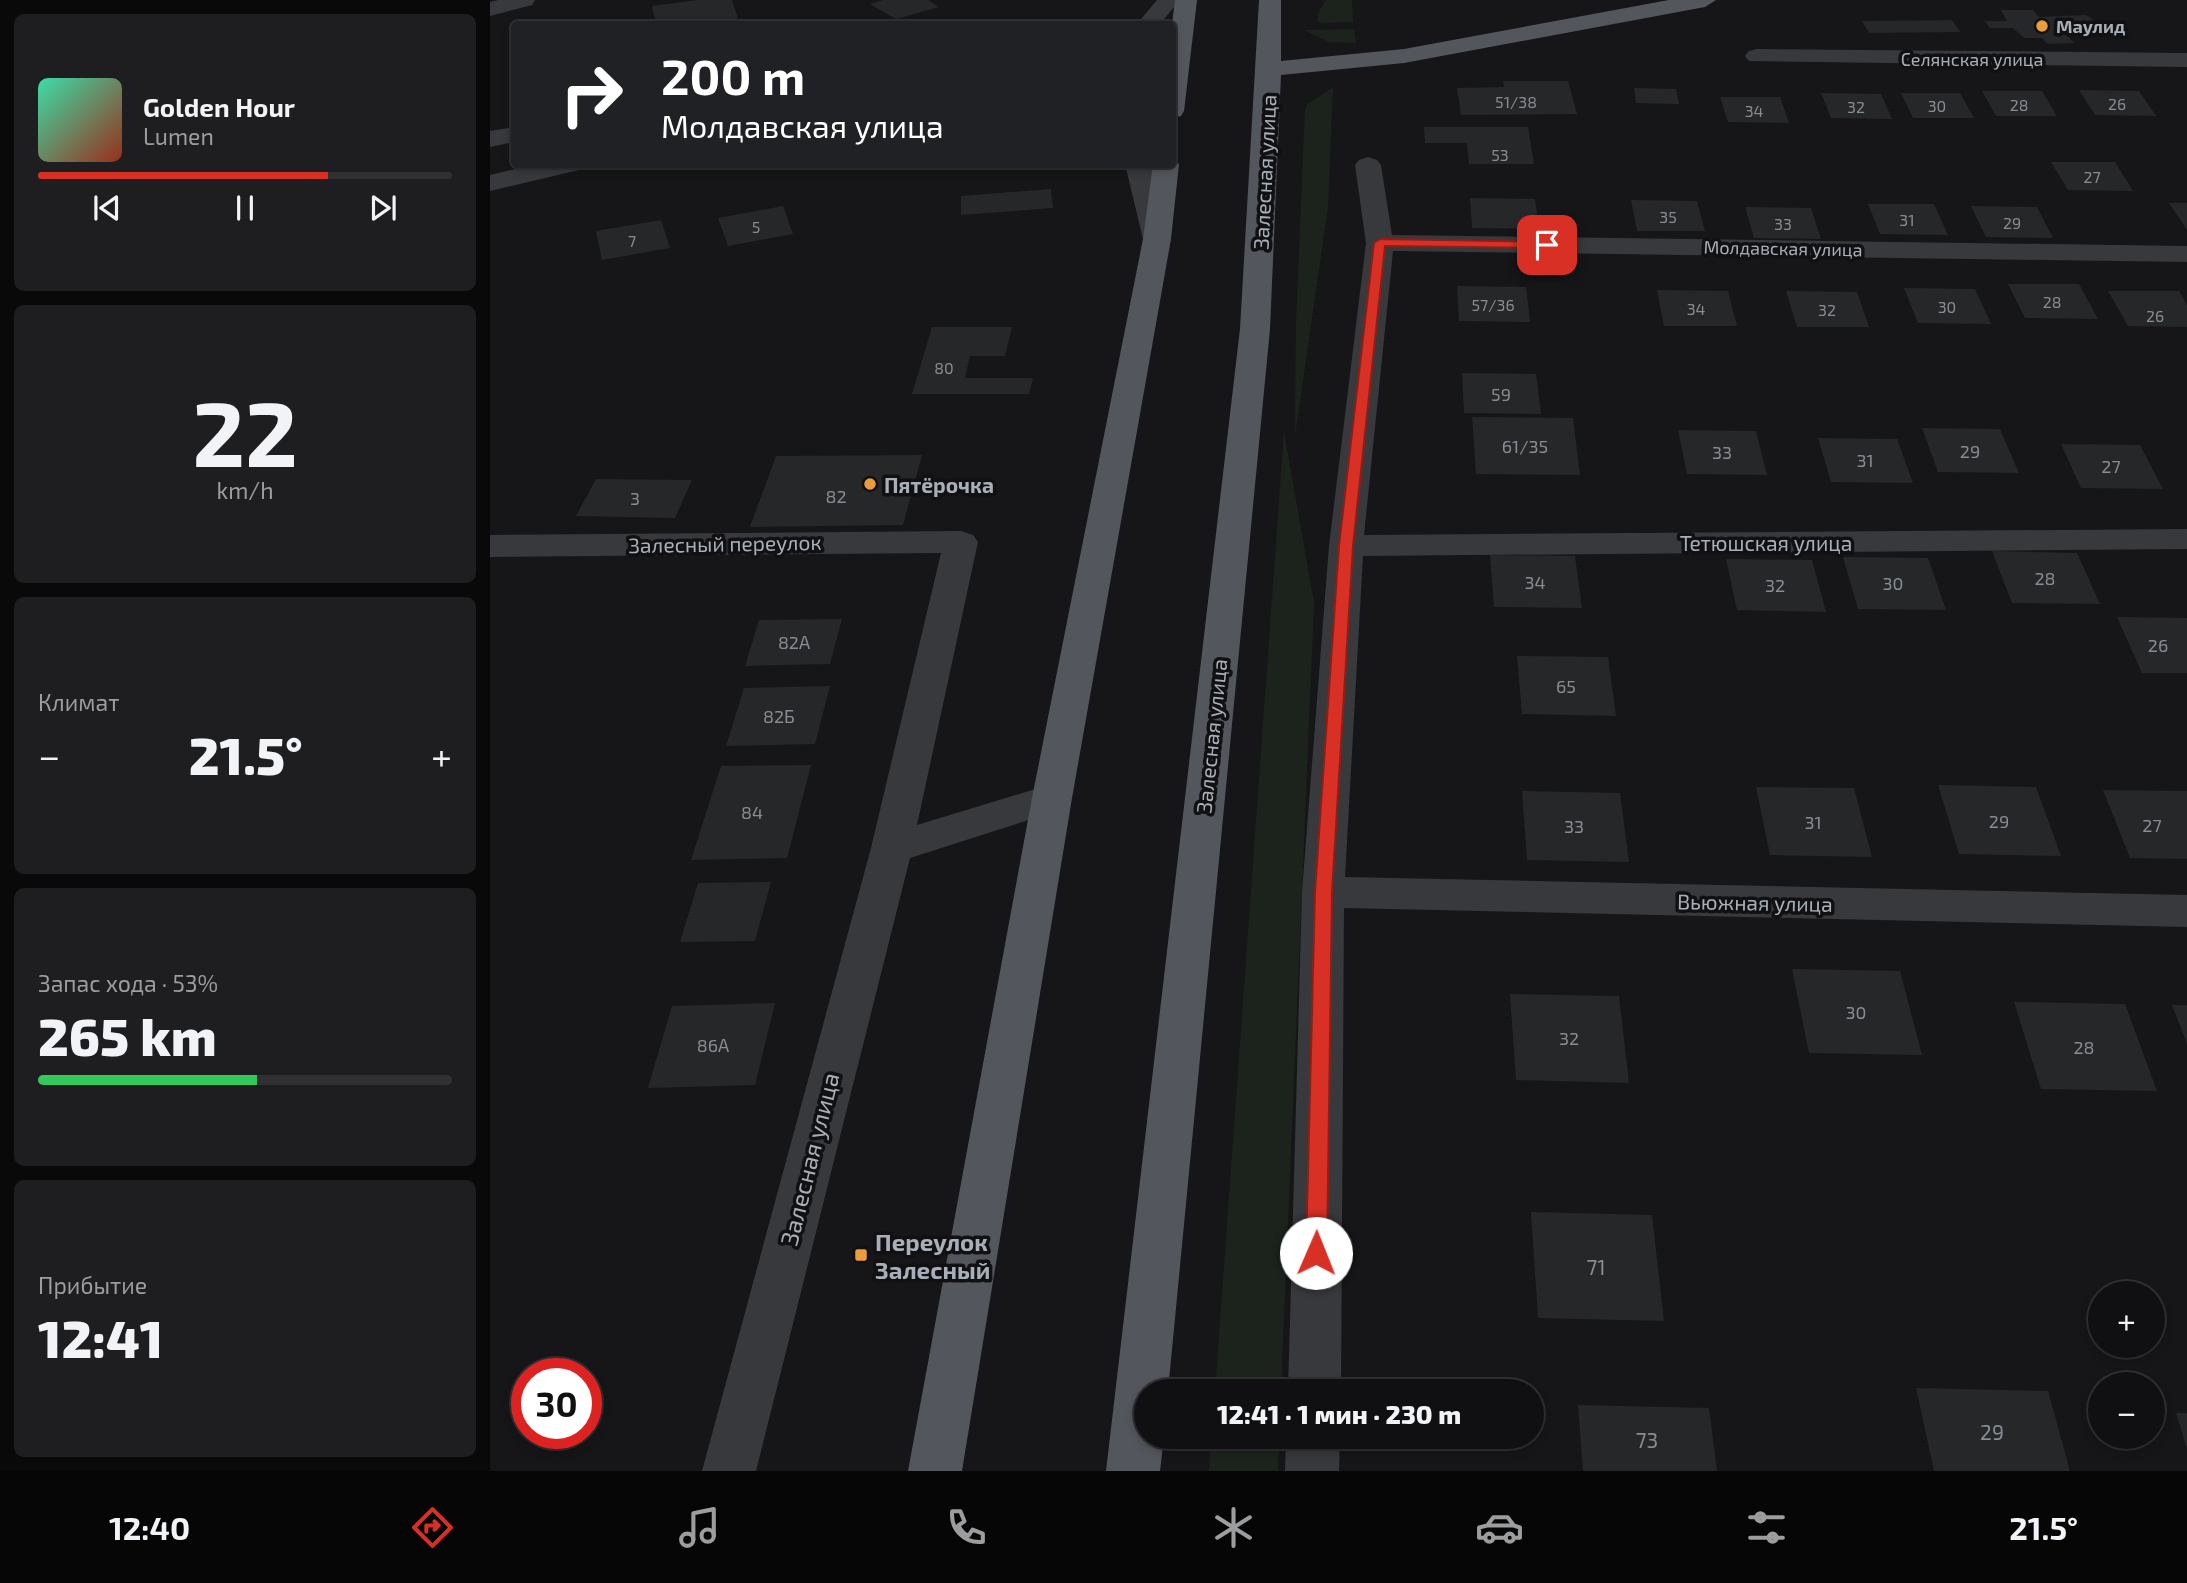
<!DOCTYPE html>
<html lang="ru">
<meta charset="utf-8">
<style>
body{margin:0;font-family:"Exo 2",sans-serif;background:#1e1e20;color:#f1f3f6;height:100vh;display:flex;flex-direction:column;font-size:26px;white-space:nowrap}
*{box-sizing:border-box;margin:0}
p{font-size:23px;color:#9c9d9f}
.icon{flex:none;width:38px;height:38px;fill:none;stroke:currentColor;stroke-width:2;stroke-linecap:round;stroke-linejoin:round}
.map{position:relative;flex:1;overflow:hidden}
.drawer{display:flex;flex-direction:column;gap:14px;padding:14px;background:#09090a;width:490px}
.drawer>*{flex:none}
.top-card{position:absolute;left:21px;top:21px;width:665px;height:147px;border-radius:7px;box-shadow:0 4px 10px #0003,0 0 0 2px #303032;background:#202124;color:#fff;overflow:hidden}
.controls{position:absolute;left:1598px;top:1281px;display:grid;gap:14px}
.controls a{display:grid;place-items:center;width:77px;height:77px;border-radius:50%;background:#101012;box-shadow:0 4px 10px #0003,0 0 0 2px #303032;font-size:35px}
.speed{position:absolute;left:21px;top:1358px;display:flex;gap:14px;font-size:35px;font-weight:700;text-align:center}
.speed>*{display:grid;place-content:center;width:91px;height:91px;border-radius:50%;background:#101012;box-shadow:0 4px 10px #0003,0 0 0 2px #303032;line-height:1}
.speed .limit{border:10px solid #d22;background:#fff;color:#111}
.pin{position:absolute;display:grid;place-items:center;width:60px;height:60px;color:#fff;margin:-30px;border-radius:14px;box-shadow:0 4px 10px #0006}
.me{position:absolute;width:77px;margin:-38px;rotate:1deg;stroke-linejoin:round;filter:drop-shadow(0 0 5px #0008)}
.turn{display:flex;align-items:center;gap:24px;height:147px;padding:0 35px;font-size:32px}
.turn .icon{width:91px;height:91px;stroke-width:2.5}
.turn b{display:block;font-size:49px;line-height:60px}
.big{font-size:52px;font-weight:800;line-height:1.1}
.drawer .tile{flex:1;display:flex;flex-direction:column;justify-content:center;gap:10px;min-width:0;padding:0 24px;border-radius:10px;background:#1e1e20}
.drawer .dial{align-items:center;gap:0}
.dial b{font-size:91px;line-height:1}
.song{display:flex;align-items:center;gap:21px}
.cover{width:84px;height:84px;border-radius:10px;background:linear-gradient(135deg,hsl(160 70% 55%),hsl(10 70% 35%))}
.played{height:7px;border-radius:4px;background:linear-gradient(90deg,#d93025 70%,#303032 70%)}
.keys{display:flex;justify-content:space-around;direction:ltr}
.heat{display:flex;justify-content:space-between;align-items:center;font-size:38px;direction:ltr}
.charge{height:10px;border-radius:5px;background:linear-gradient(90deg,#34c759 53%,#303032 0)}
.trip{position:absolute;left:644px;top:1379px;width:410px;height:70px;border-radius:35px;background:#101012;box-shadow:0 4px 10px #0003,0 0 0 2px #303032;font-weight:800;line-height:70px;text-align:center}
.menu{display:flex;height:112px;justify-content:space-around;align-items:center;background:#060607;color:#9c9d9f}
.menu .icon{width:49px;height:49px}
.menu .selected{color:#d93025}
.menu b{font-size:32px;color:#f1f3f6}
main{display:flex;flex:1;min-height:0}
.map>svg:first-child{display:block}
</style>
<main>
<section class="drawer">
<div class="tile">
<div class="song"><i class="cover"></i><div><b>Golden Hour</b><p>Lumen</p></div></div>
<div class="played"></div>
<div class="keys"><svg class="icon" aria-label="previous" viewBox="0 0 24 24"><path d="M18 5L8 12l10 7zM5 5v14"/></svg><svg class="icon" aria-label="pause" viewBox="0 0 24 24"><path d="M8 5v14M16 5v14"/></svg><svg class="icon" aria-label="next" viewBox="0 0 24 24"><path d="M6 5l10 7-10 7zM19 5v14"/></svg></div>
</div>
<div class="tile dial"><b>22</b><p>km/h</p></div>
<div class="tile"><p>Климат</p>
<div class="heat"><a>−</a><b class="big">21.5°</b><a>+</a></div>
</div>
<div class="tile"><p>Запас хода · 53%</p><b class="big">265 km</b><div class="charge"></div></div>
<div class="tile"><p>Прибытие</p><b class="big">12:41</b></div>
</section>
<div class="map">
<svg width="1697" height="1471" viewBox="0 0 1697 1471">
<rect width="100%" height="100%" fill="#161618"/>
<path fill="#1c231d" d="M836,0H862L863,22L828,23V13Z
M864,29L866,43L839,42L814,30Z
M843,87L838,207L805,436L806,321L815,110L818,104Z
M794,431L824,603L791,1391H725Z
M721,1437H789L788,1471H719Z"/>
<path fill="#262729" d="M207,0H242L248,19L209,24H166L162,6Z
M393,0H438L449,7L406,19L380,4Z
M1511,10H1543L1549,17L1596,15L1611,25H1605L1608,29L1572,30L1584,43L1558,44L1552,38H1534L1523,28H1500L1495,21H1517Z
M1462,20L1470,32L1379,33L1372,21Z
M1013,81H1078L1087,114L971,115L967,88L1014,87Z
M1144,88L1186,89L1189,104L1146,103Z
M1589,90L1649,91L1666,116L1605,115Z
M1492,91H1552L1567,116H1506Z
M1331,93L1391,94L1402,119L1341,118Z
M1411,93H1470L1484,118H1423Z
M1230,97H1290L1299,123L1238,122Z
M934,127H1038L1044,164H979L977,143H935Z
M1561,162H1625L1643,191L1578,190Z
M561,189L563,208L471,215V196Z
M980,198L1045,199L1049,229L982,228Z
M1141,200L1207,201L1215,231H1147Z
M1679,203H1697V230Z
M1378,204H1444L1458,235L1390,234Z
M293,206L303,234L238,246L228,218Z
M1481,206L1547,207L1563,238L1496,237Z
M1255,207L1321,208L1331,239L1264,238Z
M171,220L180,248L112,260L106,231Z
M1518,284H1589L1608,319L1535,318Z
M967,286L1036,287L1040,322L969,321Z
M1414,288L1485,289L1501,324L1428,323Z
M1167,290L1238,291L1247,326H1174Z
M1296,291L1367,292L1379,327H1307Z
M1618,291H1689L1697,305V327L1638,326Z
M442,327H522L515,356H480L475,378H543L539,394H422Z
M972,373L1046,374L1051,414L974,413Z
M982,417L1083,418L1090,475L986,474Z
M1432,428L1510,429L1529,473L1448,472Z
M1188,430L1266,431L1277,475L1197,474Z
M1328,438L1407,439L1423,483L1341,482Z
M1571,444L1650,445L1673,489L1591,488Z
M432,455L413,525L260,527L286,456Z
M106,479L202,480L185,518L86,516Z
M1502,551L1587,553L1610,604L1522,603Z
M1000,555L1085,556L1092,608L1004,607Z
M1353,557L1438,558L1456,610L1368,609Z
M1236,559L1322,560L1336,612L1247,610Z
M1627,617L1697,618V673H1652Z
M352,619L340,664L255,666L269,620Z
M1027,656L1118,657L1126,716L1032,714Z
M340,686L325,744L236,746L254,688Z
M321,765L297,858L201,860L231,766Z
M1448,785L1546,787L1571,856L1469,854Z
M1266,787L1364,788L1382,857L1280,855Z
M1613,790L1697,791V859L1640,858Z
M1032,791L1130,793L1139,862L1037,860Z
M281,882L265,941L190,942L208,883Z
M1302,969L1410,971L1432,1055L1319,1053Z
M1020,994L1129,996L1139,1083L1026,1080Z
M1524,1002L1635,1004L1667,1091L1551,1089Z
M285,1003L265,1085L158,1088L182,1006Z
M1682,1005H1697V1044Z
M1041,1212L1162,1215L1174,1321L1048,1318Z
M1426,1388L1558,1391L1580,1471H1444Z
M1088,1405L1219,1408L1227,1471H1093Z
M1686,1413H1697V1446H1696Z"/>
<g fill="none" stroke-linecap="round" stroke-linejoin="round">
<path fill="#37393d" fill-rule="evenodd" d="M8,0H45L42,5L0,16V2Z
M667,0H690L670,24H647Z
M1267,49L1697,53V67L1259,61L1255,56L1259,51Z
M24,127V142L0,147V131Z
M878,157L887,160L891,165L902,235L1697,246V262L903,251L874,535L1697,529V549L873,556L855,877L1697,895V927L854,908L851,1391H798L812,892L839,546L876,243L865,165L869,160Z
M47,164H97L93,169L0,191V175Z
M635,164H661L681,239L677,245H657L653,239Z
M471,531L483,535L488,542L427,825L562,784L576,788L582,798L576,808L420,858L266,1471H212L381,848L451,553L0,557V535Z
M796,1437H850L849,1471H795Z"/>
<path fill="#53565c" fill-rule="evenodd" d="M685,0H707L694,111L691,116L682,118V24Z
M769,0H791V61L914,49L1179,0H1226L1215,7L914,63L791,75L780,329L678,1391H656V1437H674L670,1471H616L750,329Z
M682,158L689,164L681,239L582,798L472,1471H418L542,798L653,239L663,164H682Z"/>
</g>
<path fill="#d93025" stroke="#8d1f18" stroke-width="2" d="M890,239L1057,242L1063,245L1057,248L895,246L863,546L842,892L837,1253L834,1259L826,1262L819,1259L816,1253L825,892L849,546L884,243Z"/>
<g fill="#eb9c3b" stroke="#111113" stroke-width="2.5">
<circle cx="1552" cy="26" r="7"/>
<circle cx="380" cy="484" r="7"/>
<rect x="364" y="1248" width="14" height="14" rx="3.5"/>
</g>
<g text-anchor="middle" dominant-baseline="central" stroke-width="7" stroke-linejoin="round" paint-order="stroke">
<g font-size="16" fill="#888d94">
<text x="1026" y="101">51/38</text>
<text x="1627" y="103">26</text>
<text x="1529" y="104">28</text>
<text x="1447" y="105">30</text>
<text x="1366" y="106">32</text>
<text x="1264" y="110">34</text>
<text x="1010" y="154">53</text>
<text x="1602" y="176">27</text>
<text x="1178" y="216">35</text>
<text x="1417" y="219">31</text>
<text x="1522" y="222">29</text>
<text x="1293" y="223">33</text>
<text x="266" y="226">5</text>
<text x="142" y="240">7</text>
<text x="1562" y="301">28</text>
<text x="1003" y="304">57/36</text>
<text x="1457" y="306">30</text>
<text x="1206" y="308">34</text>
<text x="1337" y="309">32</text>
<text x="1665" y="315">26</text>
<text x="454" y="367">80</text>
</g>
<g font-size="18" font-weight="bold" fill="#a9afb8" stroke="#111113" text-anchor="start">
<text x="1566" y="26">Маулид</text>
</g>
<g font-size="18" fill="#a9afb8" stroke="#111113">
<text x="1482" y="59">Селянская улица</text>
<text transform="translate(1293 248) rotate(1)">Молдавская улица</text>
</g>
<g font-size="18" fill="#888d94">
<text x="1011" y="394">59</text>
<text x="1035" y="446">61/35</text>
<text x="1480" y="451">29</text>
<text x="1232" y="452">33</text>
<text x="1375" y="460">31</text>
<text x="1621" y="466">27</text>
<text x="346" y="496">82</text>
<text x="145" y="498">3</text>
<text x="1555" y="578">28</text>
<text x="1045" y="582">34</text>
<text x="1403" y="583">30</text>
<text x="1285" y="585">32</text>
<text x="304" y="642">82А</text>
<text x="1668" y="645">26</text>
<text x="1076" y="686">65</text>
<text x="289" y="716">82Б</text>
<text x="262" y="812">84</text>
<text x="1509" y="821">29</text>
<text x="1323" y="822">31</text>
<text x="1662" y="825">27</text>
<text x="1084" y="826">33</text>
<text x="1366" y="1012">30</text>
<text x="1079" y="1038">32</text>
<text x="223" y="1045">86А</text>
<text x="1594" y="1047">28</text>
</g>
<g font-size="21" fill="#a9afb8" stroke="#111113">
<text transform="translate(774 172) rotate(-87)">Залесная улица</text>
<text x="1276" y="542">Тетюшская улица</text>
<text transform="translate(235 543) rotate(-1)">Залесный переулок</text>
<text transform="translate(721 736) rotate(-84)">Залесная улица</text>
<text transform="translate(1265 902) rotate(1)">Вьюжная улица</text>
</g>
<g font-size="21" font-weight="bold" fill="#a9afb8" stroke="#111113" text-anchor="start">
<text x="394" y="484">Пятёрочка</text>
</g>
<g font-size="21" fill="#888d94">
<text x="1106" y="1266">71</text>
<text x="1502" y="1431">29</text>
<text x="1157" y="1439">73</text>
</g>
<g font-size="24" fill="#a9afb8" stroke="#111113">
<text transform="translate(319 1159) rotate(-76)">Залесная улица</text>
</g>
<g font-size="24" font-weight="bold" fill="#a9afb8" stroke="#111113" text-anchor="start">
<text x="385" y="1241">Переулок<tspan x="385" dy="28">Залесный</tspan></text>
</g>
</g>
</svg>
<div class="controls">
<a>+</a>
<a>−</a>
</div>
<div class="speed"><div class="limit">30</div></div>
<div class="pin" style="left:1057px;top:245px;background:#d93025"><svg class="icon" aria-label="arrive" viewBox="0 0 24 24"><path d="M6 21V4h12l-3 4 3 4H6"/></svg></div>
<svg class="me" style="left:826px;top:1253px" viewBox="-20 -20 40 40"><circle r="19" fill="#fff"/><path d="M0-13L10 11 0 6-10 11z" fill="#d93025"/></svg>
<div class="trip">12:41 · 1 мин · 230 m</div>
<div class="top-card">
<div class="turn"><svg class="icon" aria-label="right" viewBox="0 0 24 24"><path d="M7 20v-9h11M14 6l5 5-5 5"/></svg><div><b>200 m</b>Молдавская улица</div></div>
</div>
</div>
</main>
<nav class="menu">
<b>12:40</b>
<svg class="icon selected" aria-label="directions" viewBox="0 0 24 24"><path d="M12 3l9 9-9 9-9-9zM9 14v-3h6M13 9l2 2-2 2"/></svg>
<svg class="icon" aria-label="music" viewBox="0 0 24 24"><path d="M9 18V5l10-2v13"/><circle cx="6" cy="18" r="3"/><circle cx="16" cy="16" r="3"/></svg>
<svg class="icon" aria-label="phone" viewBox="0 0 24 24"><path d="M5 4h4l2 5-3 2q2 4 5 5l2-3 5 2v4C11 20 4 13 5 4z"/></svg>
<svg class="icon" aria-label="climate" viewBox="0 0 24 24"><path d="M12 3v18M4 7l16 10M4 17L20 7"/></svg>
<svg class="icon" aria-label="car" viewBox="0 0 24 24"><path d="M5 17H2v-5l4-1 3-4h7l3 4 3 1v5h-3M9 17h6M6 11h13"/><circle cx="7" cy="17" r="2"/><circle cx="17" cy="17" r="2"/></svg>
<svg class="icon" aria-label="filters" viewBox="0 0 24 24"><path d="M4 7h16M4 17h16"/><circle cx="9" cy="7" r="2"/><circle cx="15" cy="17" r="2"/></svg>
<b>21.5°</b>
</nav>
